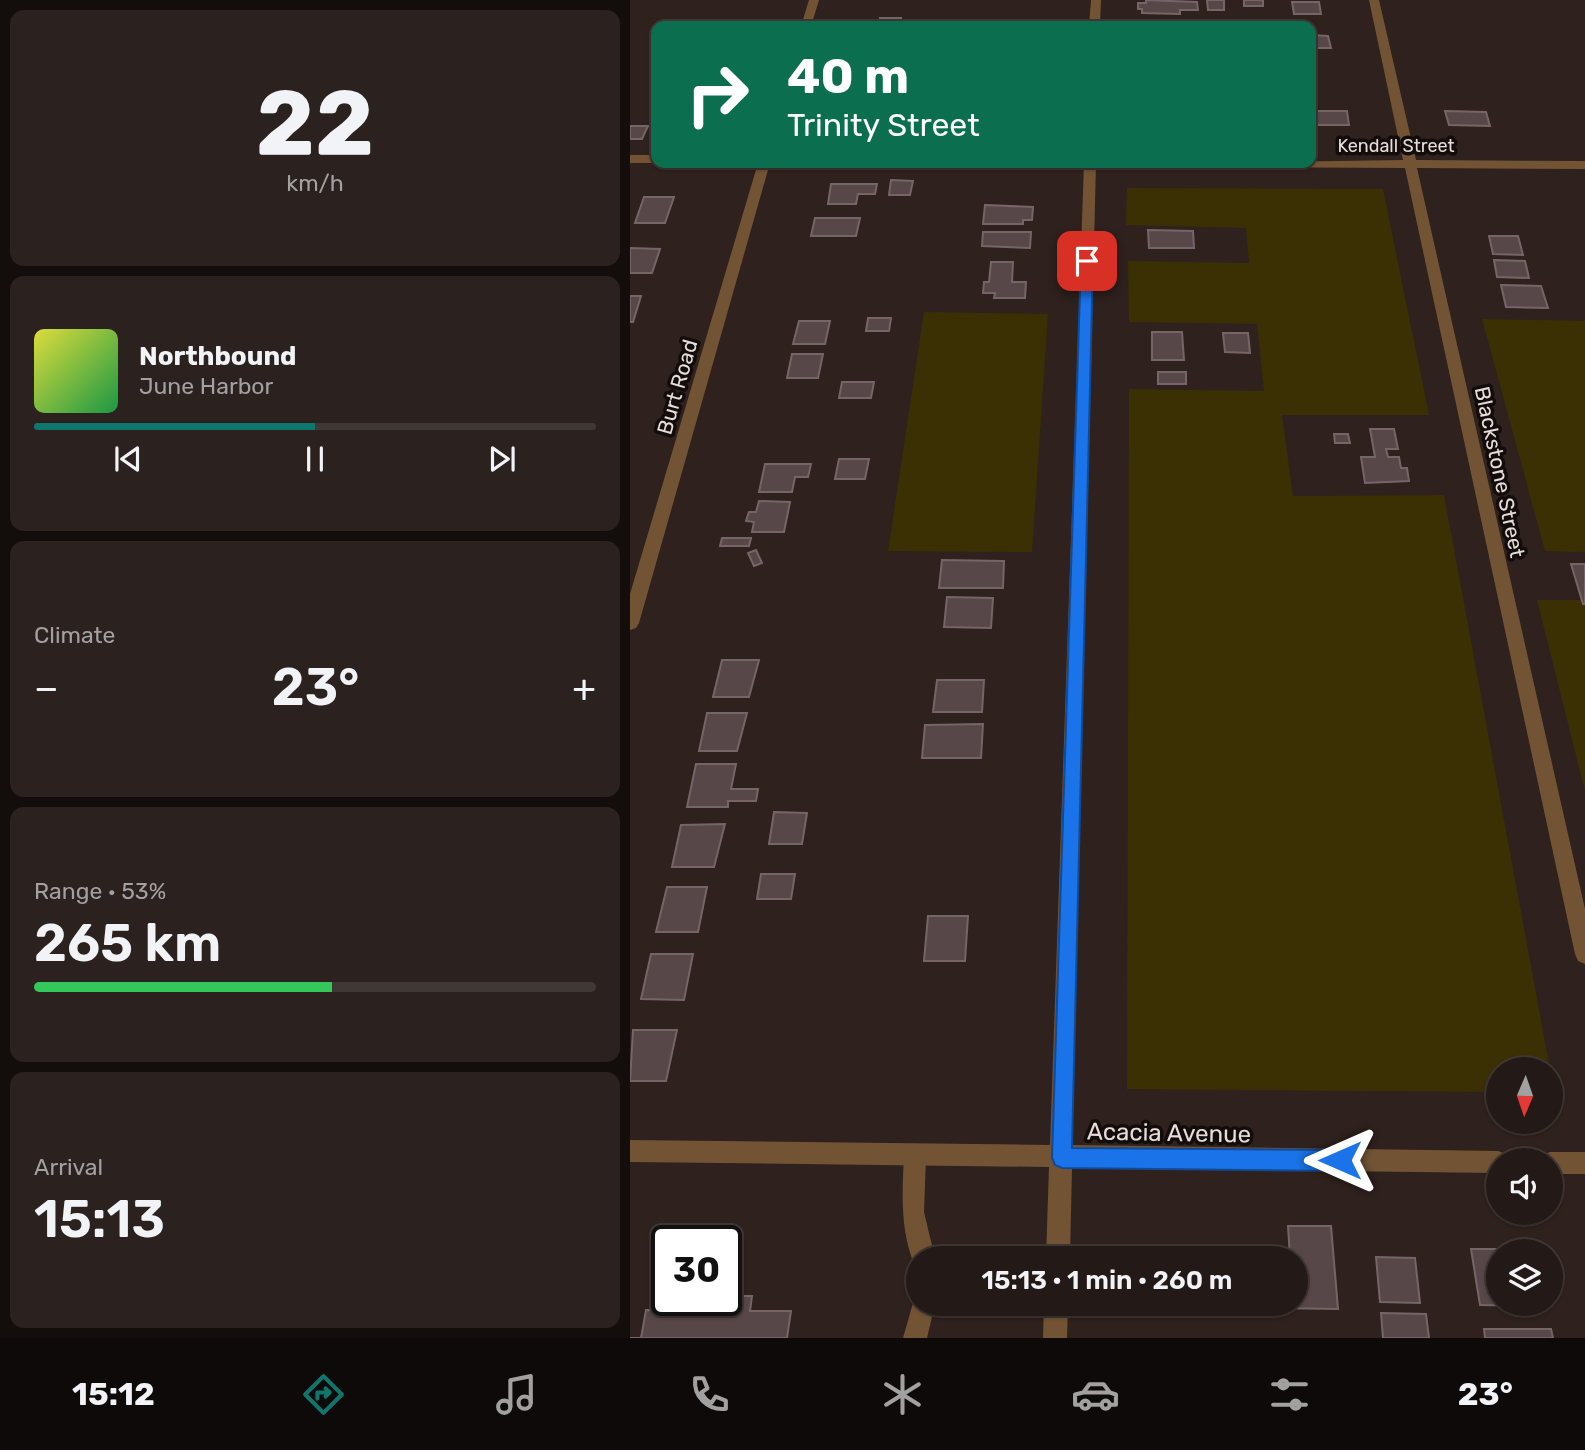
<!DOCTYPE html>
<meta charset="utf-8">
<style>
body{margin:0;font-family:Rubik,sans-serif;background:#2b221f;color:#f1f3f6;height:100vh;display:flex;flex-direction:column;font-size:26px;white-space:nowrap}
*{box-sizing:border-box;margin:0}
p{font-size:23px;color:#a3a0a1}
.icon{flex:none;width:38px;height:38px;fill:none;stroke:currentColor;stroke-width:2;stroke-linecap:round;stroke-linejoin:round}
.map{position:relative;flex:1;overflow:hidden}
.panel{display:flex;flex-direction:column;gap:10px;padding:10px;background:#130e0c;width:630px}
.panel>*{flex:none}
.banner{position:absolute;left:21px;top:21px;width:665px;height:147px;border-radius:14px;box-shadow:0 2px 5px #0004,0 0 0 2px #403835;background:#0b6e4f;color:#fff;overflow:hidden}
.needle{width:46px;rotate:182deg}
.controls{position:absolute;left:856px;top:1057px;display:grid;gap:14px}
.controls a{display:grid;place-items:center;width:77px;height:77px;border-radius:50%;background:#231916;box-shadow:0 2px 5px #0004,0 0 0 2px #403835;font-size:35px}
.speed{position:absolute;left:21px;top:1225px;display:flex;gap:14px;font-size:35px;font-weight:700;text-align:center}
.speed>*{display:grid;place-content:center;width:91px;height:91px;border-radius:50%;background:#231916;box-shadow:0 2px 5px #0004,0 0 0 2px #403835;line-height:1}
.speed .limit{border:4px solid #111;border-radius:10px;background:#fff;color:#111}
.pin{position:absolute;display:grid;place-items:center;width:60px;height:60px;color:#fff;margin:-30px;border-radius:14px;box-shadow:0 4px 10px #0006}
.me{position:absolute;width:77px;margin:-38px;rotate:270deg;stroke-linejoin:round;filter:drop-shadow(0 0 5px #0008)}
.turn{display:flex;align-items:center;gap:24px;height:147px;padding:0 21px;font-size:32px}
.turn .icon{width:91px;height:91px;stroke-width:2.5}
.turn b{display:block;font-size:49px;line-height:60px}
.big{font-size:52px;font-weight:600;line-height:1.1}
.panel .widget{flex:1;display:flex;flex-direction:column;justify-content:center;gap:10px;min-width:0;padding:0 24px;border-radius:14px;background:#2b221f}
.panel .dial{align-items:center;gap:0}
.dial b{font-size:91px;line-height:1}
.song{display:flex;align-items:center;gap:21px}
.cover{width:84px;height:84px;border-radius:10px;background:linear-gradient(135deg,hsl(60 70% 55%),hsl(140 70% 35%))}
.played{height:7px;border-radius:4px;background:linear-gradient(90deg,#0f766e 50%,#403835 50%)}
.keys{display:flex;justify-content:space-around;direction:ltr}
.heat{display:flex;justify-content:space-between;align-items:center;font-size:38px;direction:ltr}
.charge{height:10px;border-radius:5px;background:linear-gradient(90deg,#34c759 53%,#403835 0)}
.trip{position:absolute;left:276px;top:1246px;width:402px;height:70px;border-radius:35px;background:#231916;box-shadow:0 2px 5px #0004,0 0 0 2px #403835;font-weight:600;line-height:70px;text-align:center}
.dock{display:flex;height:112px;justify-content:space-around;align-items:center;background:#0e0a09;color:#a3a0a1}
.dock .icon{width:49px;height:49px}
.dock .active{color:#0f766e}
.dock b{font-size:32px;color:#f1f3f6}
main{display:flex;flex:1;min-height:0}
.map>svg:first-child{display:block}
</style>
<main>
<section class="panel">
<div class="widget dial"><b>22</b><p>km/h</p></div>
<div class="widget">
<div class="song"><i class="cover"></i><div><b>Northbound</b><p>June Harbor</p></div></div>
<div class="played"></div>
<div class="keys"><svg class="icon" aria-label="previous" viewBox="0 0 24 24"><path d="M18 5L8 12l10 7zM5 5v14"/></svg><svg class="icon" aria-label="pause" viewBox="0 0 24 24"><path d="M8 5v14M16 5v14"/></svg><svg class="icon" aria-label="next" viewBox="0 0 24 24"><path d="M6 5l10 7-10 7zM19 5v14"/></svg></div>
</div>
<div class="widget"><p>Climate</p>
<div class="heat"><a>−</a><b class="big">23°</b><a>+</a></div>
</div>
<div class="widget"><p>Range · 53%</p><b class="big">265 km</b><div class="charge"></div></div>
<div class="widget"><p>Arrival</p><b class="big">15:13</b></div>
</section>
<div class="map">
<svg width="955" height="1338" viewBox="0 0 955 1338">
<rect width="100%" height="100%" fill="#2f211d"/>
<path fill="#3a3004" d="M497,188L753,189L799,415H652L663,496L814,495L920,1069H868V1092L497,1089L499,389L634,391L627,324L499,322L498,261L619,263L616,228L496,225Z
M294,312L418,314L402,552L258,551Z
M852,319L955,321V552L915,551Z
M907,600H955V791Z"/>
<path fill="#574749" stroke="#766567" stroke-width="2" d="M516,0L567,2L568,10H550V14L512,13V9H508V3H516Z
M577,0H594V10H578Z
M614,0H633V6H614Z
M662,2H689L691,14H664Z
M250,18H271L270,26H250Z
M681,35L698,36L701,48H681Z
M681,111H717L719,125H681Z
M815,111L856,112L860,126L819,125Z
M0,126H18L12,139H0Z
M261,180L283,181L280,195H259Z
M201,184H247L245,194H228L226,204H198Z
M14,197H44L35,223H5Z
M355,205L403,207L402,220H393V224H353Z
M185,218H230L226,236H181Z
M518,230L563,231L564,248H519Z
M353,232H401L400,248L352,246Z
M859,236H888L893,255L863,254Z
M0,248L30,249L22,273H0Z
M864,260L895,261L899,278L867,277Z
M361,262H383L382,282H396L395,298H364L365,293H353L354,282H359Z
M871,285L911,286L918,308L876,307Z
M0,296H11L3,322H0Z
M238,318H261L259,331H236Z
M169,321H200L195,344H163Z
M522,332H552L554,360H522Z
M593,333H618L620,353L595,352Z
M162,354H193L188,378H157Z
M528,372H556V384H528Z
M212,382H244L241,398H209Z
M740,429H764L768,449H756L758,457H769L771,468H777L779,481L735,483L731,457H745Z
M704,434H718L720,443H705Z
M209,459H239L235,479H205Z
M135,464H181L178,477H165L162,492H129Z
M129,501L160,502L154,532H122L124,522L116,521L119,512H126Z
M92,538H121L119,546H90Z
M126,550L132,563L124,566L118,553Z
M312,560L374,561L373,588H309Z
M941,564H955V604H953Z
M317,597L363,598L361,628L314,627Z
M92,660H129L119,697H83Z
M307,680H354L352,712H303Z
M77,713H117L107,751H69Z
M353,724L351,758H292L295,725Z
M66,764H106L101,789H128L126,801H98V807H57Z
M144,812L177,813L172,844H139Z
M95,824L84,867H42L51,825Z
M131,874H165L161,899H127Z
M37,887H77L68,932H26Z
M298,916H338L335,961H294Z
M21,954H63L54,1000L11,999Z
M3,1030H47L36,1081H0Z
M658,1226H701L708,1309L642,1308V1304H667V1258H640V1256L660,1257Z
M841,1249H907L868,1251V1304L917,1306L850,1305Z
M746,1257L785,1258L790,1303L750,1302Z
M101,1296H122L120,1311H161L157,1338H0H11L16,1310L99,1311Z
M751,1313L796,1314L799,1338H753Z
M854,1329H921L923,1338H855Z"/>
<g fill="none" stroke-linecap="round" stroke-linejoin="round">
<path fill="#725434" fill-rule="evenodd" d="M285,1145L293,1148L296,1156L294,1212L305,1258H289V1268L285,1266C270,1231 272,1194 274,1156L277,1148Z
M289,1294V1304H305L297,1338H273L285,1296Z"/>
<path fill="#725434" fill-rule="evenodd" d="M461,0H471L470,26H459Z
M739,0H749L786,160L955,161V169L787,168L955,909V964L948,961L945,954L775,168L576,167L570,163L773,160Z
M0,155H26V163H0Z
M454,163H466L442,1145L868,1151L876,1154L878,1160H868V1173L442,1168L440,1258H416L419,1167L0,1162V1140L420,1145Z
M920,1152H955V1174H920V1160H910L912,1155Z
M414,1304H438L437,1338H413Z"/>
<path fill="#725434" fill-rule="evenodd" d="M179,0H189L181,26H171Z
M128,163H140L9,623L6,628L0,630V594Z"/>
</g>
<path fill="#1a73e8" stroke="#114b97" stroke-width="2" d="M457,257L463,261L442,1148L710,1150L717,1153L720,1160L717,1168L710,1171L432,1168L425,1165L422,1158L451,261Z"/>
<g text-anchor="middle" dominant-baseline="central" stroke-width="7" stroke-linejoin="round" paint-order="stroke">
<g font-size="18" fill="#e6ddda" stroke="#120d0b">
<text x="766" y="146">Kendall Street</text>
</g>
<g font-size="21" fill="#e6ddda" stroke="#120d0b">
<text transform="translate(47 387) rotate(-74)">Burt Road</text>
<text transform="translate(870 472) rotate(78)">Blackstone Street</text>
</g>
<g font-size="24" fill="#e6ddda" stroke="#120d0b">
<text transform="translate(539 1133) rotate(1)">Acacia Avenue</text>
</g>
</g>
</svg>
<div class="controls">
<a><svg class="needle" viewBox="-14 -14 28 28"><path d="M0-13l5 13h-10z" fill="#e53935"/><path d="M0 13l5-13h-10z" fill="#a3a0a1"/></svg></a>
<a><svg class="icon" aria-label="sound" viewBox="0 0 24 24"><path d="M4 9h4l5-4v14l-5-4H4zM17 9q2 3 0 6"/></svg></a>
<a><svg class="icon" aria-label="layers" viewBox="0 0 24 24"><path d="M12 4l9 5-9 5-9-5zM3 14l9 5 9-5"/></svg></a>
</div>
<div class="speed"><div class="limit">30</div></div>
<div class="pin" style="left:457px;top:261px;background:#d93025"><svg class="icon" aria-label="arrive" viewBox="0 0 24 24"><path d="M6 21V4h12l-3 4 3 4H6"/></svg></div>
<svg class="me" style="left:710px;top:1160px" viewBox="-20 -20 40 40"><path d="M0-17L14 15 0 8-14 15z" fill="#1a73e8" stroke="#fff" stroke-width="4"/></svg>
<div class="trip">15:13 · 1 min · 260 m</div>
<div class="banner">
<div class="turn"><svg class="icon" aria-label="right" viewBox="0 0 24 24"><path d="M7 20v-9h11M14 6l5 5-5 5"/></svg><div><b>40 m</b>Trinity Street</div></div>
</div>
</div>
</main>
<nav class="dock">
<b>15:12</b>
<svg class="icon active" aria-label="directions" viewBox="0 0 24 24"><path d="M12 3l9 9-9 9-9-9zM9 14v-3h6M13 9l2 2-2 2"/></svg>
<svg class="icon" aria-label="music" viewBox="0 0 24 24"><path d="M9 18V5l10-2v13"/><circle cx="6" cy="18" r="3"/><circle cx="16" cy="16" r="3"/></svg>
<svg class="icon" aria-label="phone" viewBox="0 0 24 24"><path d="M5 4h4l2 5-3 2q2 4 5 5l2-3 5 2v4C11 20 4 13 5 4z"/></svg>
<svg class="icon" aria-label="climate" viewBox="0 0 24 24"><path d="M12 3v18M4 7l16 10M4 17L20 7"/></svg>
<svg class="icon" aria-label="car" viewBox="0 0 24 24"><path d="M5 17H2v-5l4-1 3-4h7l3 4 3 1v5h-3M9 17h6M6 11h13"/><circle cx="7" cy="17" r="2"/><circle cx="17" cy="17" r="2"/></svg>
<svg class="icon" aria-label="filters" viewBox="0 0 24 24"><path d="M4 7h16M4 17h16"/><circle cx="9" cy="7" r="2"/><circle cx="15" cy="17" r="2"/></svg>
<b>23°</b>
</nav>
